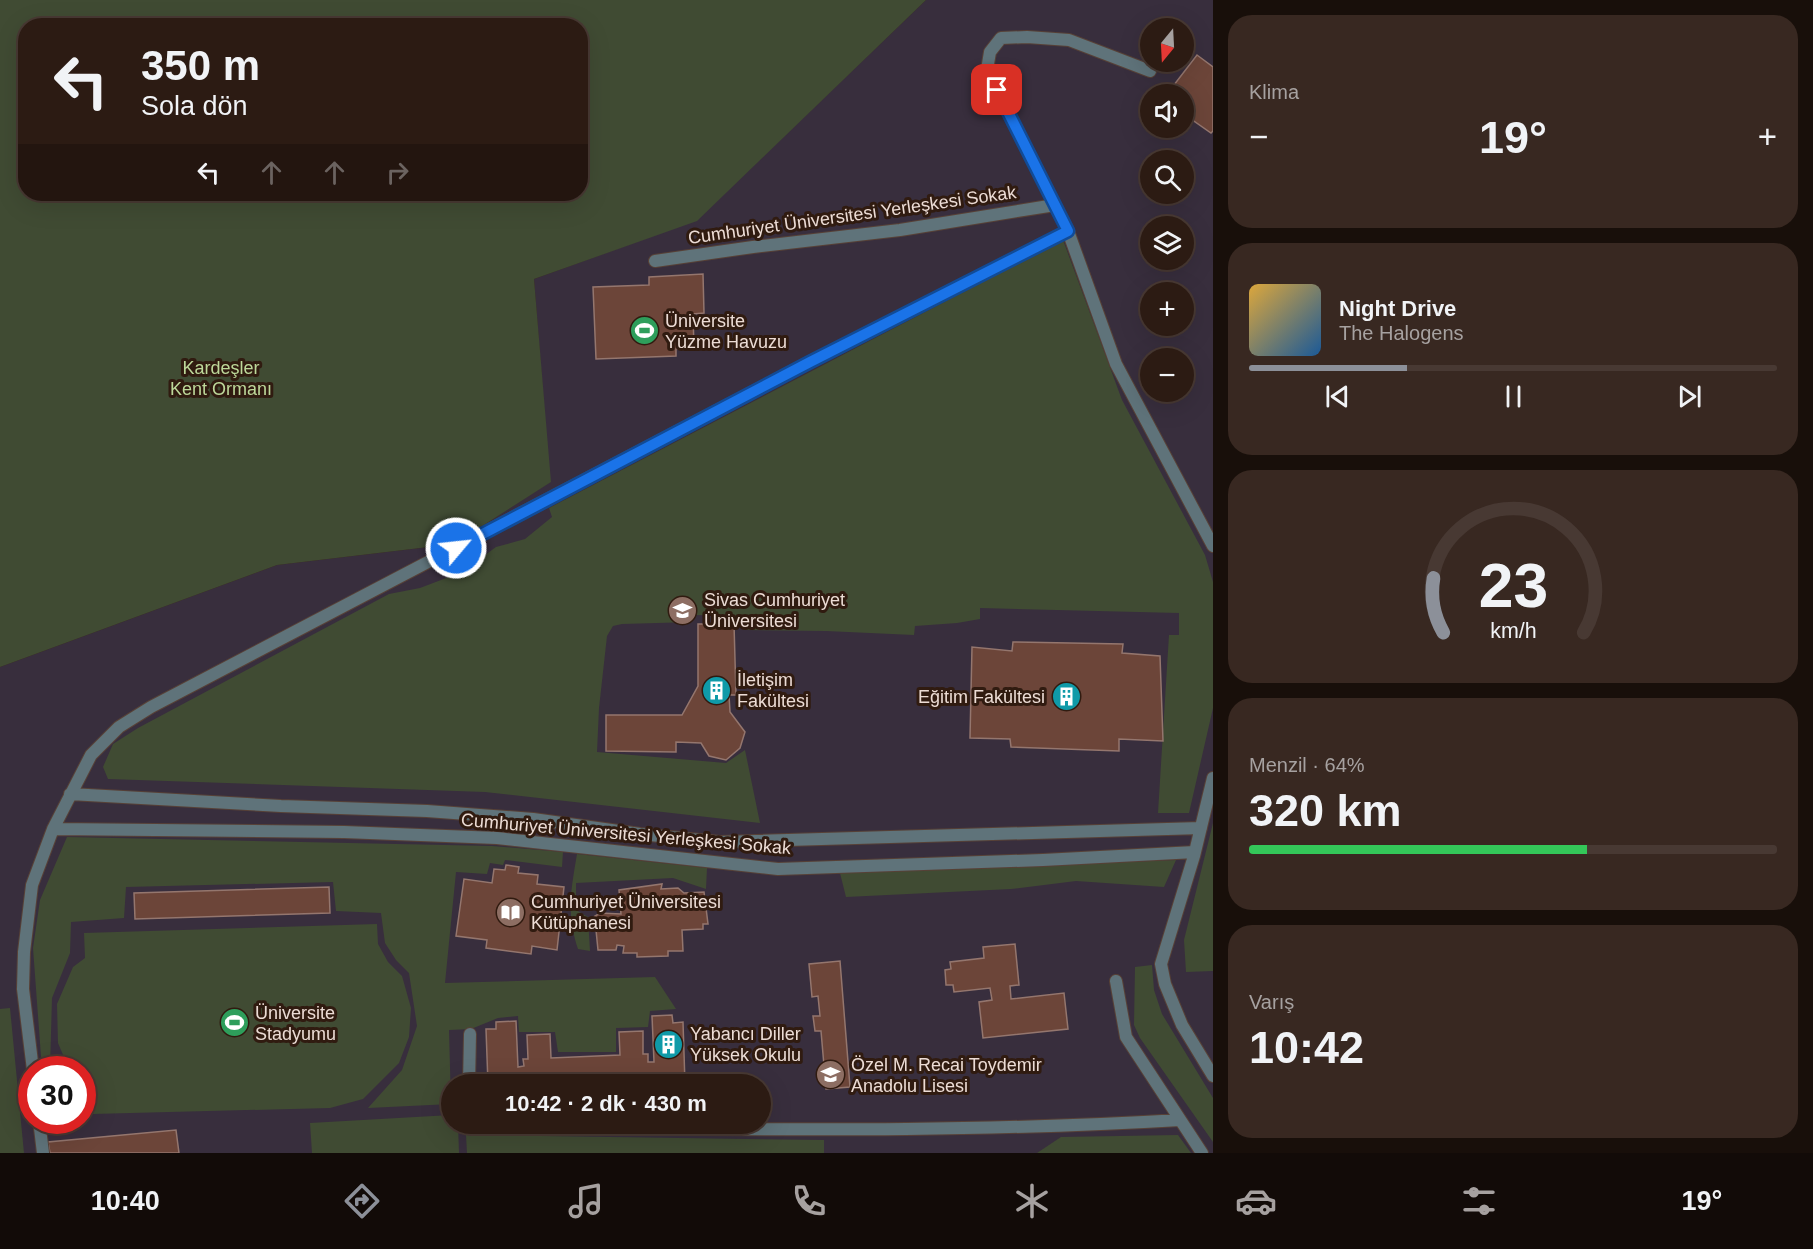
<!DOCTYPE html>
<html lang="tr">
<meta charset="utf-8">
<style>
body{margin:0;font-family:Helvetica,sans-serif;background:#382821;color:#f1f3f6;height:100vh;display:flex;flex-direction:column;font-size:22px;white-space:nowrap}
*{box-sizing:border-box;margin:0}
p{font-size:20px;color:#a6a1a0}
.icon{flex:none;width:33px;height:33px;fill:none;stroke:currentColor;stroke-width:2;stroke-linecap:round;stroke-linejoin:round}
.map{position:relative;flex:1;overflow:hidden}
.side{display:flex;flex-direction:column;gap:15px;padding:15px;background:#180f0a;width:600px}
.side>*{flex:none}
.guide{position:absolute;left:18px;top:18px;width:570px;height:183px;border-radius:24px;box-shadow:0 6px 24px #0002,0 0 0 2px #483933;background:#2c1b13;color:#f1f3f6;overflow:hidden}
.needle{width:39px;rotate:198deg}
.controls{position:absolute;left:1140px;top:18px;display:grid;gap:12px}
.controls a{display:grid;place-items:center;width:54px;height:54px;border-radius:50%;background:#2c1b13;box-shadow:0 6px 24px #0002,0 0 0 2px #483933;font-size:30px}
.speed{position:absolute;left:18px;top:1056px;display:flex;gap:12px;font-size:30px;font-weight:700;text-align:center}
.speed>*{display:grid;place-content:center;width:78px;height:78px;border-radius:50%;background:#2c1b13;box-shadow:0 6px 24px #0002,0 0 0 2px #483933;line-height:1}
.speed .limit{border:9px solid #d22;background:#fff;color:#111}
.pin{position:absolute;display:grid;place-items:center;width:51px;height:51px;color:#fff;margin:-26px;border-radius:12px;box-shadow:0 3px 9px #0006}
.me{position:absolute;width:66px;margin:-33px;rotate:62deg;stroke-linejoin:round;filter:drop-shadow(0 0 4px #0008)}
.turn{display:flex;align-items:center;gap:21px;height:126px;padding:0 24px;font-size:27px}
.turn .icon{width:78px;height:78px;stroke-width:2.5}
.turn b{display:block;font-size:42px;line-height:51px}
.lanes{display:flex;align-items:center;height:57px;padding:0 24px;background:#0003;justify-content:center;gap:30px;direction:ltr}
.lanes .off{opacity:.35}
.big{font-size:45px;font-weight:700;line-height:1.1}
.side .widget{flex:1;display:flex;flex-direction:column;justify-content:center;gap:9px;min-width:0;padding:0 21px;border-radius:24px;background:#382821}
.side .dial{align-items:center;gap:0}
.dial svg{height:156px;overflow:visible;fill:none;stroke:#483933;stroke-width:7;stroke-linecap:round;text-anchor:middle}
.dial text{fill:#f1f3f6;stroke:none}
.song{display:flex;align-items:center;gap:18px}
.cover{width:72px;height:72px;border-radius:9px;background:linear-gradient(135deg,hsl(40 70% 55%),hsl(210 70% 35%))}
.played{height:6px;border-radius:3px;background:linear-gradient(90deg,#8c9099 30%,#483933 30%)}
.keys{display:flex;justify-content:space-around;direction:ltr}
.heat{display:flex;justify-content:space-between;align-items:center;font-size:33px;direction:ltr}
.charge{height:9px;border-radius:4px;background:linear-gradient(90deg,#34c759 64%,#483933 0)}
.trip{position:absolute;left:441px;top:1074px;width:330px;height:60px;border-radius:30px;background:#2c1b13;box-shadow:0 6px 24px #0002,0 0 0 2px #483933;font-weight:700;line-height:60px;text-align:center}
.tab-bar{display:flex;height:96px;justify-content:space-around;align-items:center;background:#120b08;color:#a6a1a0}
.tab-bar .icon{width:42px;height:42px}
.tab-bar .on{color:#8c9099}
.tab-bar b{font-size:27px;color:#f1f3f6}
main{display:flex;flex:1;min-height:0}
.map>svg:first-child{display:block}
</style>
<main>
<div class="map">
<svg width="1213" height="1153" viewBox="0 0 1213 1153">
<rect width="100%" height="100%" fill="#3b2419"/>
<path fill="#382e3d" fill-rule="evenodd" d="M926,0H1213V1153H0V667L277,565L454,544L550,482L534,279L697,220ZM1150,28H1184V62H1150ZM1150,94H1184V128H1150ZM1150,160H1184V194H1150ZM1150,226H1184V260H1150ZM1150,292H1184V326H1150ZM1150,358H1184V392H1150ZM32,1070H82V1120H32ZM452,1084H760V1124H452Z"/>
<path fill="#404b33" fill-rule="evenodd" d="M0,0H926L697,221L534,279L551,482L454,544L277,565L0,667ZM26,26H580V194H26Z
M1063,240L1122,400L1205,555L1213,582V708L1189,813H1158L1169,635H1179V613L980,608V619L957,623L915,626L914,635L826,631L746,630L745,616L692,615V622L622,624L613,626L607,636L599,708L597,752L726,763L745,750L760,823L485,792L108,779L103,767L113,744L138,728L389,594L420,588L462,572L496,547L525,539L552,517L549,508Z
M1213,823V971L1186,972L1184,940Z
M67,837L492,846L563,852L562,867L505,860L503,865L490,863L487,874L456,872L445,983L655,977L676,1009L650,1011L648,1027L616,1028V1052H558L555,1032H519L518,1016L498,1018L471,1029L449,1030L451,1104L368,1108L402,1070L417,1026L409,973L396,960L385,943L381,913L336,911L333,882L126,887L124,918L71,922L70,953L52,998L50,1069L42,1070L33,948L40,900Z
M577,854L707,868L706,889L673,878L576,883V910L588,917L590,951L578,949C566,913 571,890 577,854Z
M1176,860L1164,887L1076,881L1011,889L846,897L840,873Z
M377,924L378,944L388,962L402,976L411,1008L409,1037L399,1063L363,1099L330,1108L92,1114L87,1092L83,1088L82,1070L69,1069L58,1043L57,1004L73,967L85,958L84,933Z
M1152,965L1154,990L1162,1014L1213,1098V1142L1140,1038L1134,1025L1135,967Z
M10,1008L24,1153H0V1009Z
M451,1115L452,1124H458L459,1153H312L310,1123Z
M466,1135L824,1140V1153H467Z
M1178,1135L1191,1153H1037L1061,1137Z"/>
<path fill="#6c4539" stroke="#94766e" stroke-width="1.5" d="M1197,55L1213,67V131L1211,133L1184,114V94H1167Z
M703,274L704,313L693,314L694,348L676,349V356L596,359L593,287L649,285V277Z
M698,624H734L736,695H729L730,712L745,732L740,748L726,760L709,756L701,743L676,742V752L606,751V715H682L698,686Z
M1013,642L1123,644L1122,653L1160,656L1163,741L1119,739V751L1011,747L1010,739L970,738L972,647L1012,651Z
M506,865L519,867L518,873L538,875L537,884L564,887L557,950L532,946L531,954L486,948L487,940L456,936L464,879L492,883L494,869L505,870Z
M662,884L661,889L678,888L684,893L704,892L708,924H703V929L682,930L683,951H668V956L637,957V953H623L624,946L617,945L616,950H598L596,930L592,929L590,919L600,913L621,914L619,890Z
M329,887L330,913L135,919L134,893Z
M1015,944L1019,985L1010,986L1011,999L1064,993L1068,1029L983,1038L979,1002L992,1000L990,988L954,992L953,985H946L945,970L951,969L950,962L984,958L983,947Z
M840,961L850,1087L826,1089L821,1031H815L813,1016H820L818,996L812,997L809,964Z
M672,1015L673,1023L683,1022L685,1084H655V1074H649V1082L621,1083V1084H524V1078L518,1079V1084H488L486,1029H496V1022L516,1021L518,1067L524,1066L523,1059H528L527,1035L550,1034L551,1058L620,1055L619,1032L643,1031V1054H648V1062H654L652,1016Z
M176,1130L179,1153H50L48,1142Z"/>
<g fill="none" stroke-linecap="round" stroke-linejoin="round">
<defs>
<path id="minor" d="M1150,71L1069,40L1027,37L1001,38L990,52L987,70L1068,231L1116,364L1213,546
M655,261L753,247L900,230L1055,205
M1213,778L1194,856L1161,964L1165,984L1182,1025L1213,1076
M70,794L281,806L427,811L533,819L640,834L720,842L1201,828
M53,829L344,832L497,838L778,869L1043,860L1195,852
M1116,981L1126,1037L1202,1153
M33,1070L23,989L24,952L32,885L53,829L91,755L119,727L151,707L810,362L1068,231
M469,1084L470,1034
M39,1120L43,1153
M483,1124L534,1128C750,1129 965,1133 1180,1120"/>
</defs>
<use href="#minor" stroke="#574137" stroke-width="14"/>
<use href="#minor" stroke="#5f737a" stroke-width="12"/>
</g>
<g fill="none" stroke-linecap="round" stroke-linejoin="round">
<defs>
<path id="route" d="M456,548L810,362L1068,231L997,90"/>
</defs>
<use href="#route" stroke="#114b97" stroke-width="15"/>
<use href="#route" stroke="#1a73e8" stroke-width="10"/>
</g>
<defs>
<symbol id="stadium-disc" viewBox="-11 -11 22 22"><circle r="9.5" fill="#2e9e5b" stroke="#301b10"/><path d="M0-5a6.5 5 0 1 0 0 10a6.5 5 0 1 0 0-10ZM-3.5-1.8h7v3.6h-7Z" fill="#fff"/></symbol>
<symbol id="university-disc" viewBox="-11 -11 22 22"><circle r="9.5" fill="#8d6e63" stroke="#301b10"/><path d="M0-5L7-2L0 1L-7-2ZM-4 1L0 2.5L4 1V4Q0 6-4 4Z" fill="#fff"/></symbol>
<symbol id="building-disc" viewBox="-11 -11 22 22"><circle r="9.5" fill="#0f9aa8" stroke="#301b10"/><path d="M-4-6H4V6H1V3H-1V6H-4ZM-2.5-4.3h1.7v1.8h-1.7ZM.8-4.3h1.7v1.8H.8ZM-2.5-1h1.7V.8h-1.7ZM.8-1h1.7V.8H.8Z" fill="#fff"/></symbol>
<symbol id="library-disc" viewBox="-11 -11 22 22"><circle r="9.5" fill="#8d6e63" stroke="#301b10"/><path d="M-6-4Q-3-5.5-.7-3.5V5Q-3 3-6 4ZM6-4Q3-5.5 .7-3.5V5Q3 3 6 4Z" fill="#fff"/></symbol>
<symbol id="school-disc" viewBox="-11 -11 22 22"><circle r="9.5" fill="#8d6e63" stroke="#301b10"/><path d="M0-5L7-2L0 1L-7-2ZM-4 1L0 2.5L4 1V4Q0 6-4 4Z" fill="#fff"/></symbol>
</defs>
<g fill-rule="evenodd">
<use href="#stadium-disc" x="628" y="314" width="33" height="33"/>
<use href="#university-disc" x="666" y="594" width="33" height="33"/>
<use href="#building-disc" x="700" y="674" width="33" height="33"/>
<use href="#building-disc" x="1050" y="680" width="33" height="33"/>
<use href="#library-disc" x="494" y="896" width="33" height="33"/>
<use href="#stadium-disc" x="218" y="1006" width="33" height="33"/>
<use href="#building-disc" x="652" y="1028" width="33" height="33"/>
<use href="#school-disc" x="814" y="1058" width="33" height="33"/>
</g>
<g text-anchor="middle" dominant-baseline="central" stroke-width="6" stroke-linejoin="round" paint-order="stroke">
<g font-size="18" fill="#ecdcd5" stroke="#301b10">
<text transform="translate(852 215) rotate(-8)">Cumhuriyet Üniversitesi Yerleşkesi Sokak</text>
<text transform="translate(626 834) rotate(5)">Cumhuriyet Üniversitesi Yerleşkesi Sokak</text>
</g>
<g font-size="18" fill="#ecdcd5" stroke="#301b10" text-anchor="start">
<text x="665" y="321">Üniversite<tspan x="665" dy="21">Yüzme Havuzu</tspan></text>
<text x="704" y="600">Sivas Cumhuriyet<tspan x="704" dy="21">Üniversitesi</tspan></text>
<text x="737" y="680">İletişim<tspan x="737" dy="21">Fakültesi</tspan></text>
<text x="1045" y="697" text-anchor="end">Eğitim Fakültesi</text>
<text x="531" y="902">Cumhuriyet Üniversitesi<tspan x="531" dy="21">Kütüphanesi</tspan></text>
<text x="255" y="1013">Üniversite<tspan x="255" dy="21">Stadyumu</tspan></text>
<text x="690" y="1034">Yabancı Diller<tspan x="690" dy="21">Yüksek Okulu</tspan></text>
<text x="851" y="1065">Özel M. Recai Toydemir<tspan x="851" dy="21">Anadolu Lisesi</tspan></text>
</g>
<g font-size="18" fill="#bdd89a" stroke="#301b10">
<text x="221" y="368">Kardeşler<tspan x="221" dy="21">Kent Ormanı</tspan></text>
</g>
</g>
</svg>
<div class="controls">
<a><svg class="needle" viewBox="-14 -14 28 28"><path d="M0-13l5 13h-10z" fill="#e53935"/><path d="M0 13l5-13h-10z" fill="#a6a1a0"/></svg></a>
<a><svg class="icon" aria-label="sound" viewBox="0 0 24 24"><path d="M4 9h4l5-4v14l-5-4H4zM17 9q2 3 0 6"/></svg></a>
<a><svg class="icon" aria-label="search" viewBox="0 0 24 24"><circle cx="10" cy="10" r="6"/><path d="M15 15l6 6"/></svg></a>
<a><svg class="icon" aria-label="layers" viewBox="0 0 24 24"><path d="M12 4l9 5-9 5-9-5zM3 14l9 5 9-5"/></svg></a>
<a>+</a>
<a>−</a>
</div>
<div class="speed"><div class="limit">30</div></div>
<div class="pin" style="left:997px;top:90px;background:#d93025"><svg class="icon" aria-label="arrive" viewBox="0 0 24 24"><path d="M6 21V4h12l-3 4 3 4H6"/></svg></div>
<svg class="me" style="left:456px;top:548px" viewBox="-20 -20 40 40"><circle r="17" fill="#1a73e8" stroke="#fff" stroke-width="3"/><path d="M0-11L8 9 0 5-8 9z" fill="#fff"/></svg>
<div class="trip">10:42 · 2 dk · 430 m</div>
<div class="guide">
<div class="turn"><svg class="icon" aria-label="left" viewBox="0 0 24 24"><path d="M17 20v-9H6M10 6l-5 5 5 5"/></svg><div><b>350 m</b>Sola dön</div></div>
<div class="lanes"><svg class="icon" aria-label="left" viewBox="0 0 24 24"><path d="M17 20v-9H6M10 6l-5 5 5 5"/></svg><svg class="icon off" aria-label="ahead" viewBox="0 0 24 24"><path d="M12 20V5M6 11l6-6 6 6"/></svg><svg class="icon off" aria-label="ahead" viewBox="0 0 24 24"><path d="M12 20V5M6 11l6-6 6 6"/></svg><svg class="icon off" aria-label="right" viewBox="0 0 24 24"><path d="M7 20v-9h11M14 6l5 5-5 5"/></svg></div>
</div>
</div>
<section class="side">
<div class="widget"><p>Klima</p>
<div class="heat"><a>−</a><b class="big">19°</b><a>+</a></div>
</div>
<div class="widget">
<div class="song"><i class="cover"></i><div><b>Night Drive</b><p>The Halogens</p></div></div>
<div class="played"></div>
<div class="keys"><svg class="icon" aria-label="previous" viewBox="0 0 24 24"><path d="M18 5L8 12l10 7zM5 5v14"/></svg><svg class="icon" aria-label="pause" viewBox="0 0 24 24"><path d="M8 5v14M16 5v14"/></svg><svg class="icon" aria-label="next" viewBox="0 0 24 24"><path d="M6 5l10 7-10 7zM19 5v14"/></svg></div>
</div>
<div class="widget dial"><svg viewBox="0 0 100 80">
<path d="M14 69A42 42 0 1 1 86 69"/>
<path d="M14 69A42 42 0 0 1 9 41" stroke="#8c9099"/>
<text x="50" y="56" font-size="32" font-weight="700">23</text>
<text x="50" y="72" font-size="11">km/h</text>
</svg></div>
<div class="widget"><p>Menzil · 64%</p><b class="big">320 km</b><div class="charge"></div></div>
<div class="widget"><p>Varış</p><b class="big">10:42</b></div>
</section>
</main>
<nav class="tab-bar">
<b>10:40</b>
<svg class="icon on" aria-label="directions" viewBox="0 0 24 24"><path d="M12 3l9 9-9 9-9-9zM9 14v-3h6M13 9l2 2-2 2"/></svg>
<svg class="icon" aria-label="music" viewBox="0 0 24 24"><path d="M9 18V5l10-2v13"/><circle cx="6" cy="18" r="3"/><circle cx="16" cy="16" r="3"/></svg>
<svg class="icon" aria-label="phone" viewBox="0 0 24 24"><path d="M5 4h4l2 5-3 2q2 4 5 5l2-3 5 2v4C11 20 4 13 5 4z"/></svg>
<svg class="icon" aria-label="climate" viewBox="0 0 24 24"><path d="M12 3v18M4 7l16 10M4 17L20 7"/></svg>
<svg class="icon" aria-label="car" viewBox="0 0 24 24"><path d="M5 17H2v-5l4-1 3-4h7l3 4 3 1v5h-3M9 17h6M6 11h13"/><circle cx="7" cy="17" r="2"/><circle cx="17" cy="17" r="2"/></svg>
<svg class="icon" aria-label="filters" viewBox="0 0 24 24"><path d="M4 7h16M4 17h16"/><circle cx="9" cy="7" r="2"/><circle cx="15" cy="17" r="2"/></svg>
<b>19°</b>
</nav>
